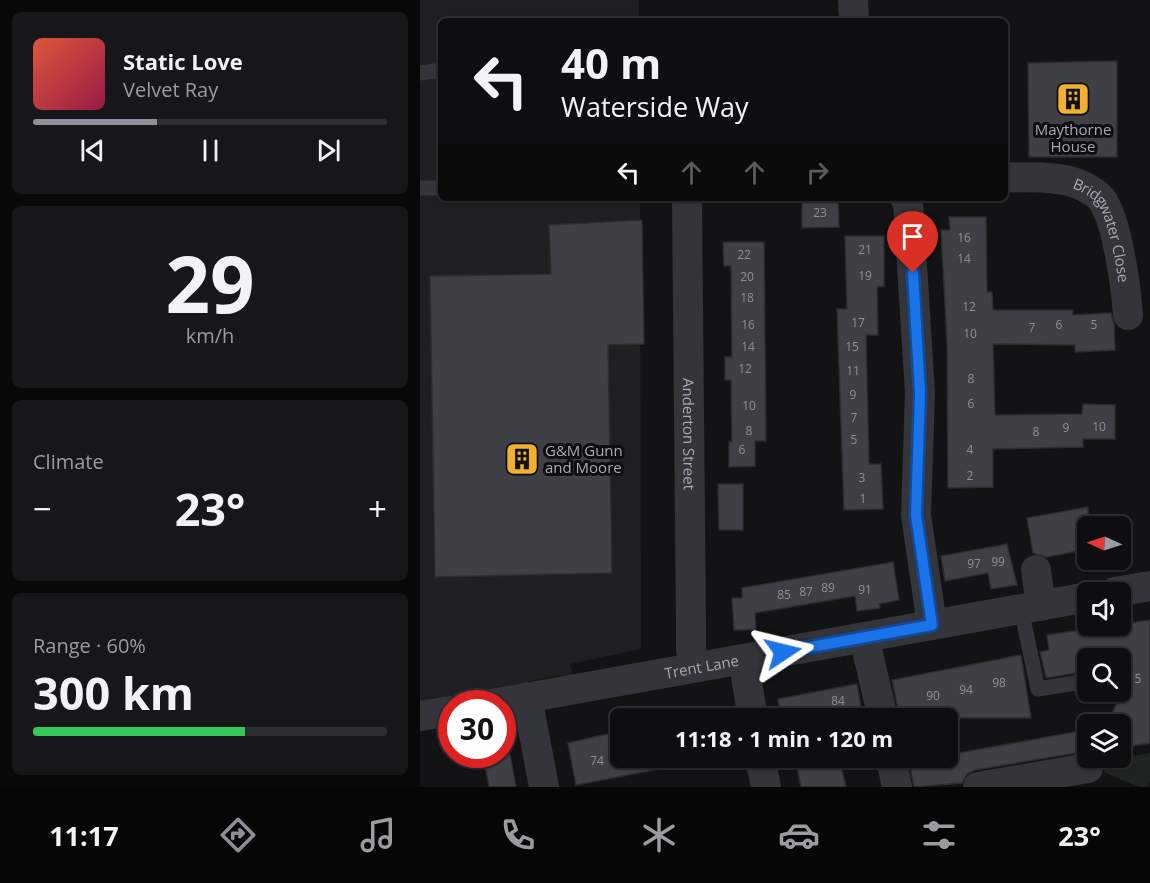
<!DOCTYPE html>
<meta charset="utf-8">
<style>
body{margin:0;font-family:"Open Sans",sans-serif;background:#171719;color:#f1f3f6;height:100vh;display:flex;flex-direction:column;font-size:22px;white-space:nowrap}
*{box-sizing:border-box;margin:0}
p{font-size:20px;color:#9b9c9f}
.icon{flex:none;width:33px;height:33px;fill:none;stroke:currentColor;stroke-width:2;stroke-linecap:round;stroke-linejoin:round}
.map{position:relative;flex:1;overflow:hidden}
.panel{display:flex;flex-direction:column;gap:12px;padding:12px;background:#080809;width:420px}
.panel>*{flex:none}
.hud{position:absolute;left:18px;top:18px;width:570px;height:183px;border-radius:9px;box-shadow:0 2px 4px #0004,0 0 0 2px #2e2e30;background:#0e0e10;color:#f1f3f6;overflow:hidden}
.needle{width:39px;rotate:273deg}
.controls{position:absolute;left:657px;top:516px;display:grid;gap:12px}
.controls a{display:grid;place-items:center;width:54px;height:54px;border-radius:9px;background:#0e0e10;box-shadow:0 2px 4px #0004,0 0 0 2px #2e2e30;font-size:30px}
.speed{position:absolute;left:18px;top:690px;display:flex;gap:12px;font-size:30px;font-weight:700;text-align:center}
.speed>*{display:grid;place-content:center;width:78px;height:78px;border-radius:50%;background:#0e0e10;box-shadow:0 2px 4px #0004,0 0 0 2px #2e2e30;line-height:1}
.speed .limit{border:9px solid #d22;background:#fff;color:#111}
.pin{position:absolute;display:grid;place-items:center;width:51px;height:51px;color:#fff;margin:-62px -26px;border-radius:50% 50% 50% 0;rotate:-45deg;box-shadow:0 0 6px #0007}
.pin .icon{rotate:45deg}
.me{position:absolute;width:66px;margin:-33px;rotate:80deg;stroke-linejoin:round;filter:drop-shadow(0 0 4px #0008)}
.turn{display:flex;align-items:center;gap:21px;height:126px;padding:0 24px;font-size:27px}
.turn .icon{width:78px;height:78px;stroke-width:2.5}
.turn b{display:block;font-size:42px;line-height:51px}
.lanes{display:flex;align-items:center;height:57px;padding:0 24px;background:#0003;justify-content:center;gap:30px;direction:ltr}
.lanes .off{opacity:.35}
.big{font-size:45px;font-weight:700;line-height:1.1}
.panel .tile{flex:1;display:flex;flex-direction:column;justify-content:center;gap:9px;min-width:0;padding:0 21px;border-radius:9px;background:#171719}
.panel .dial{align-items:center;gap:0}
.dial b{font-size:78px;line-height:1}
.song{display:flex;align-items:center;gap:18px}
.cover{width:72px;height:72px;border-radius:9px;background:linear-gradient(135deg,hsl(10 70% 55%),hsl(340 70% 35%))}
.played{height:6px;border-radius:3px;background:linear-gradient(90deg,#8c9099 35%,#2e2e30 35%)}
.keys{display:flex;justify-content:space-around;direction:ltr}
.heat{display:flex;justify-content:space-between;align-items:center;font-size:33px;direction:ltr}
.charge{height:9px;border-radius:4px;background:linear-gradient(90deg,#34c759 60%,#2e2e30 0)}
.trip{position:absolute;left:190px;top:708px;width:348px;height:60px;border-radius:9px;background:#0e0e10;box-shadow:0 2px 4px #0004,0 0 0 2px #2e2e30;font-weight:700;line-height:60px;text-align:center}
.tab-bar{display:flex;height:96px;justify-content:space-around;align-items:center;background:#060606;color:#9b9c9f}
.tab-bar .icon{width:42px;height:42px}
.tab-bar .on{color:#8c9099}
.tab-bar b{font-size:27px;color:#f1f3f6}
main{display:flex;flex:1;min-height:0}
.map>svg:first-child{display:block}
</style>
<main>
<section class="panel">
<div class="tile">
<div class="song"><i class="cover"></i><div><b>Static Love</b><p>Velvet Ray</p></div></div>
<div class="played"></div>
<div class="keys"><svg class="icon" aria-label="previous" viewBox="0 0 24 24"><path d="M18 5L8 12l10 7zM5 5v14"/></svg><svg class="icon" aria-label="pause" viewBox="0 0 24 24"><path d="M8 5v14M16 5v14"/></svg><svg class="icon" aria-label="next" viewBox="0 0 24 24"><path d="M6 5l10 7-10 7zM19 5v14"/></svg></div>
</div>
<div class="tile dial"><b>29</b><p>km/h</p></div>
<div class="tile"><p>Climate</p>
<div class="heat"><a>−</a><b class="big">23°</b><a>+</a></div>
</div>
<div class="tile"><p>Range · 60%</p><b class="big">300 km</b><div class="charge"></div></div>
</section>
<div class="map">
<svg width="730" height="787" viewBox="0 0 730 787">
<rect width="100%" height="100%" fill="#131315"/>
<path fill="#1f1f22" d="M0,0H219V21H21V198H220L221,649L150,664L153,679L140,675L0,705Z"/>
<path fill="#1e251f" d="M730,753V780L727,787H719L684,772L692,759Z"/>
<path fill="#3f4045" stroke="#2d2d31" stroke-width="1.5" d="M697,61V157H609L608,63Z
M382,198H418L419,227L382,228Z
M529,217H566L567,292H572L573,310H653V315L691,313L694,325L695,350L655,352V345L573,344L575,415L662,414L663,404L695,405V439H663V447L573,449V487L528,488L527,343L521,230H530Z
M222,220L224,344L188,345L192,573L15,577L10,276L131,274L129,225Z
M425,236H464V286L457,287L458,335H446L449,464H461L463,509L424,510L417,309H427Z
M303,242H344L346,441H335V466L309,467V442H312L311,380H305V357H312L311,266H304Z
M298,484H323V530H299Z
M668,507V549L627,557L613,553L607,518Z
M587,544L597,585L571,589L568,573L525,581L521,556Z
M473,562L479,600L459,604L460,608L437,611L435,596L335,613L336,630H314L312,598H322V588Z
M730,620V743L700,748V724H688L712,666L700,668V658H668V671L626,678L620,652L629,650L627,635Z
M601,655L611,718H480L472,680Z
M437,684L441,707L381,718H361L358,699Z
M666,730L668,751L555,770L547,774L542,783L494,787L489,762L528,758V755Z
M201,731V758H254L255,766L156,785L148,743Z
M63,754H90L96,787H69Z
M375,758H419L426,787H381Z"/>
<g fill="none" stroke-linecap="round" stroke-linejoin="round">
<path stroke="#34353a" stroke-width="15" d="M0,73L21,70
M0,188H21
M601,609L618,689L668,681"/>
<g stroke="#34353a" stroke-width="30">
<path d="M433,0L434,21"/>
<path id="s1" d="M585,177C608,178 641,175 663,186C670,190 680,195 684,203C698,227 706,287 708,315"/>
<path id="s2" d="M267,198L271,628V650L276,667"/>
<path d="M485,198L488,201L500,393L496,515L512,625"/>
<path d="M616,570L621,606"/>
<path d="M695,592L730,586"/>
<path d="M444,637L463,718"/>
<path d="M323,659L333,718"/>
<path d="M107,697L124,787"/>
<path id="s3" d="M72,704L668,597"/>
<path d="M0,716L32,711"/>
<path d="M340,758L346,787"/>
<path d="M471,758L477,787"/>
<path d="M558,787L668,768"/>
</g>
</g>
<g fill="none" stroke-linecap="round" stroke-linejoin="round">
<defs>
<path id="route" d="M363,652L512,625L496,515L500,393L493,273"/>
</defs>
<use href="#route" stroke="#114b97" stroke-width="15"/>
<use href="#route" stroke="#1a73e8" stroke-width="10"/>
</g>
<defs>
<symbol id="building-square" viewBox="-11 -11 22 22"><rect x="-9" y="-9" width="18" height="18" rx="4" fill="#f1b02f" stroke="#0e0e10"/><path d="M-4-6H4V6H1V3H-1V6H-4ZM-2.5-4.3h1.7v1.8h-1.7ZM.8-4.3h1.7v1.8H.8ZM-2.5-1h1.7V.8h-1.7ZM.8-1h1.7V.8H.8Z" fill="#111"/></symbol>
</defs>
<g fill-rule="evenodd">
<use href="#building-square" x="634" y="80" width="38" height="38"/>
<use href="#building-square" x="83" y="440" width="38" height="38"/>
</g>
<g text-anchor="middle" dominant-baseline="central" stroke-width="6" stroke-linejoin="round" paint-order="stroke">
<g font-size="12" fill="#8c909a">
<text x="400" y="212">23</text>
<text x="544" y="237">16</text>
<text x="445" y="249">21</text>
<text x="324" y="254">22</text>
<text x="544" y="258">14</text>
<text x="445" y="275">19</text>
<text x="327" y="276">20</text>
<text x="327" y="297">18</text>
<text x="549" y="306">12</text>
<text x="438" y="322">17</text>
<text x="328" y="324">16</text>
<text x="639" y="324">6</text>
<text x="674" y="324">5</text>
<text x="612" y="327">7</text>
<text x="550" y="333">10</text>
<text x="328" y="346">14</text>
<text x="432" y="346">15</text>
<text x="325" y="368">12</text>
<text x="433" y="370">11</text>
<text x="551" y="378">8</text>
<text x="433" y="394">9</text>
<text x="551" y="403">6</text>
<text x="329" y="405">10</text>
<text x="434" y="417">7</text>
<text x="679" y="426">10</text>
<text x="646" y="427">9</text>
<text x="329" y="430">8</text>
<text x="616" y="431">8</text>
<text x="434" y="439">5</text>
<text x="322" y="449">6</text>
<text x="550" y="449">4</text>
<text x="550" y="475">2</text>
<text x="442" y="477">3</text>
<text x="443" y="498">1</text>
<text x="578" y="561">99</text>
<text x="554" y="563">97</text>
<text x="408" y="587">89</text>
<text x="445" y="589">91</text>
<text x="386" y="591">87</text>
<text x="364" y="594">85</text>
<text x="718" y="678">5</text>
<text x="579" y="682">98</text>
<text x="546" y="689">94</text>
<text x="513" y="695">90</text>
<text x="418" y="700">84</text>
<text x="177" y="760">74</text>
</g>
<g font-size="15" fill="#a5aab6" stroke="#0e0e10">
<text x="653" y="129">Maythorne<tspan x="653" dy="17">House</tspan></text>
<text x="125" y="450" text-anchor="start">G&amp;M Gunn<tspan x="125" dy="17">and Moore</tspan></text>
</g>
<g font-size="15" fill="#a5aab6" stroke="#0e0e10">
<text stroke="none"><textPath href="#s1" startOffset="129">Bridgwater Close</textPath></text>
<text stroke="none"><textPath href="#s2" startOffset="236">Anderton Street</textPath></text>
<text stroke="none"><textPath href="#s3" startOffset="213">Trent Lane</textPath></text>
</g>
</g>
</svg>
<div class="controls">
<a><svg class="needle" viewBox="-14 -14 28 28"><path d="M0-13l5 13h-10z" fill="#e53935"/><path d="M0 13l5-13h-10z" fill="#9b9c9f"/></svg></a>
<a><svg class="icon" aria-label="sound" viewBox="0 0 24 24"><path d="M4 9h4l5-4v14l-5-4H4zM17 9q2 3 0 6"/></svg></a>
<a><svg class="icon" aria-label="search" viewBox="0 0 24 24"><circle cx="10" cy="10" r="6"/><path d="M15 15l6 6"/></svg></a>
<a><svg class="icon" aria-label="layers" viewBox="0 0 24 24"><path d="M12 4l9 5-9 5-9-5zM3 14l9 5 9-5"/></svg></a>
</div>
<div class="speed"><div class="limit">30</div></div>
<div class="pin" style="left:493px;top:273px;background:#d93025"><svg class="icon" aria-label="arrive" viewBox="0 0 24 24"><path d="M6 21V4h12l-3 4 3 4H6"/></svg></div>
<svg class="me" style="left:363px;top:652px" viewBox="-20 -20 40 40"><path d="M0-17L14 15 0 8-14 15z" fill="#1a73e8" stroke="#fff" stroke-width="4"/></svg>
<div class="trip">11:18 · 1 min · 120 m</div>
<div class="hud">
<div class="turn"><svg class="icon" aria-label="left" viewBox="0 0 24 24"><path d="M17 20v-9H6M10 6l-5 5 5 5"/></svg><div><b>40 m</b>Waterside Way</div></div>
<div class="lanes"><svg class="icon" aria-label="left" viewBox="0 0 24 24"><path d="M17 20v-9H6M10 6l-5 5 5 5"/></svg><svg class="icon off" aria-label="ahead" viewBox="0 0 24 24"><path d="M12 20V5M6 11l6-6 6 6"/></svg><svg class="icon off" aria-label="ahead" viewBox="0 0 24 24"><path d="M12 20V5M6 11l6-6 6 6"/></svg><svg class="icon off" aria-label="right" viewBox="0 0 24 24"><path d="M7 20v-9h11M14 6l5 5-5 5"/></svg></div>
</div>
</div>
</main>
<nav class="tab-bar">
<b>11:17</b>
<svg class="icon on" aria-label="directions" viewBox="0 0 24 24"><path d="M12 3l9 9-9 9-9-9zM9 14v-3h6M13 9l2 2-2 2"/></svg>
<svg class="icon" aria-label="music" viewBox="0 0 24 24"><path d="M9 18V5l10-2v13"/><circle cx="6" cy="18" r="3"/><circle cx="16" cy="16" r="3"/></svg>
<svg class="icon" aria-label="phone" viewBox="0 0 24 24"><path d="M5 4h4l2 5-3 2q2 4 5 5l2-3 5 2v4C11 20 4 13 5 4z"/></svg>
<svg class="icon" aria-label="climate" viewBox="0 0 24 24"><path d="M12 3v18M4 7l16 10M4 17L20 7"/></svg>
<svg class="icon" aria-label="car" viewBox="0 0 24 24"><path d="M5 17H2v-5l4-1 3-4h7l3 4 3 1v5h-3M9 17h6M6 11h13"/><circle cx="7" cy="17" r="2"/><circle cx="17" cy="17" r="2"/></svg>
<svg class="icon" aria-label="filters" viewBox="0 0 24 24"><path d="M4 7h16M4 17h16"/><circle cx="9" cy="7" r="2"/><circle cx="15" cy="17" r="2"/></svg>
<b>23°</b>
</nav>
